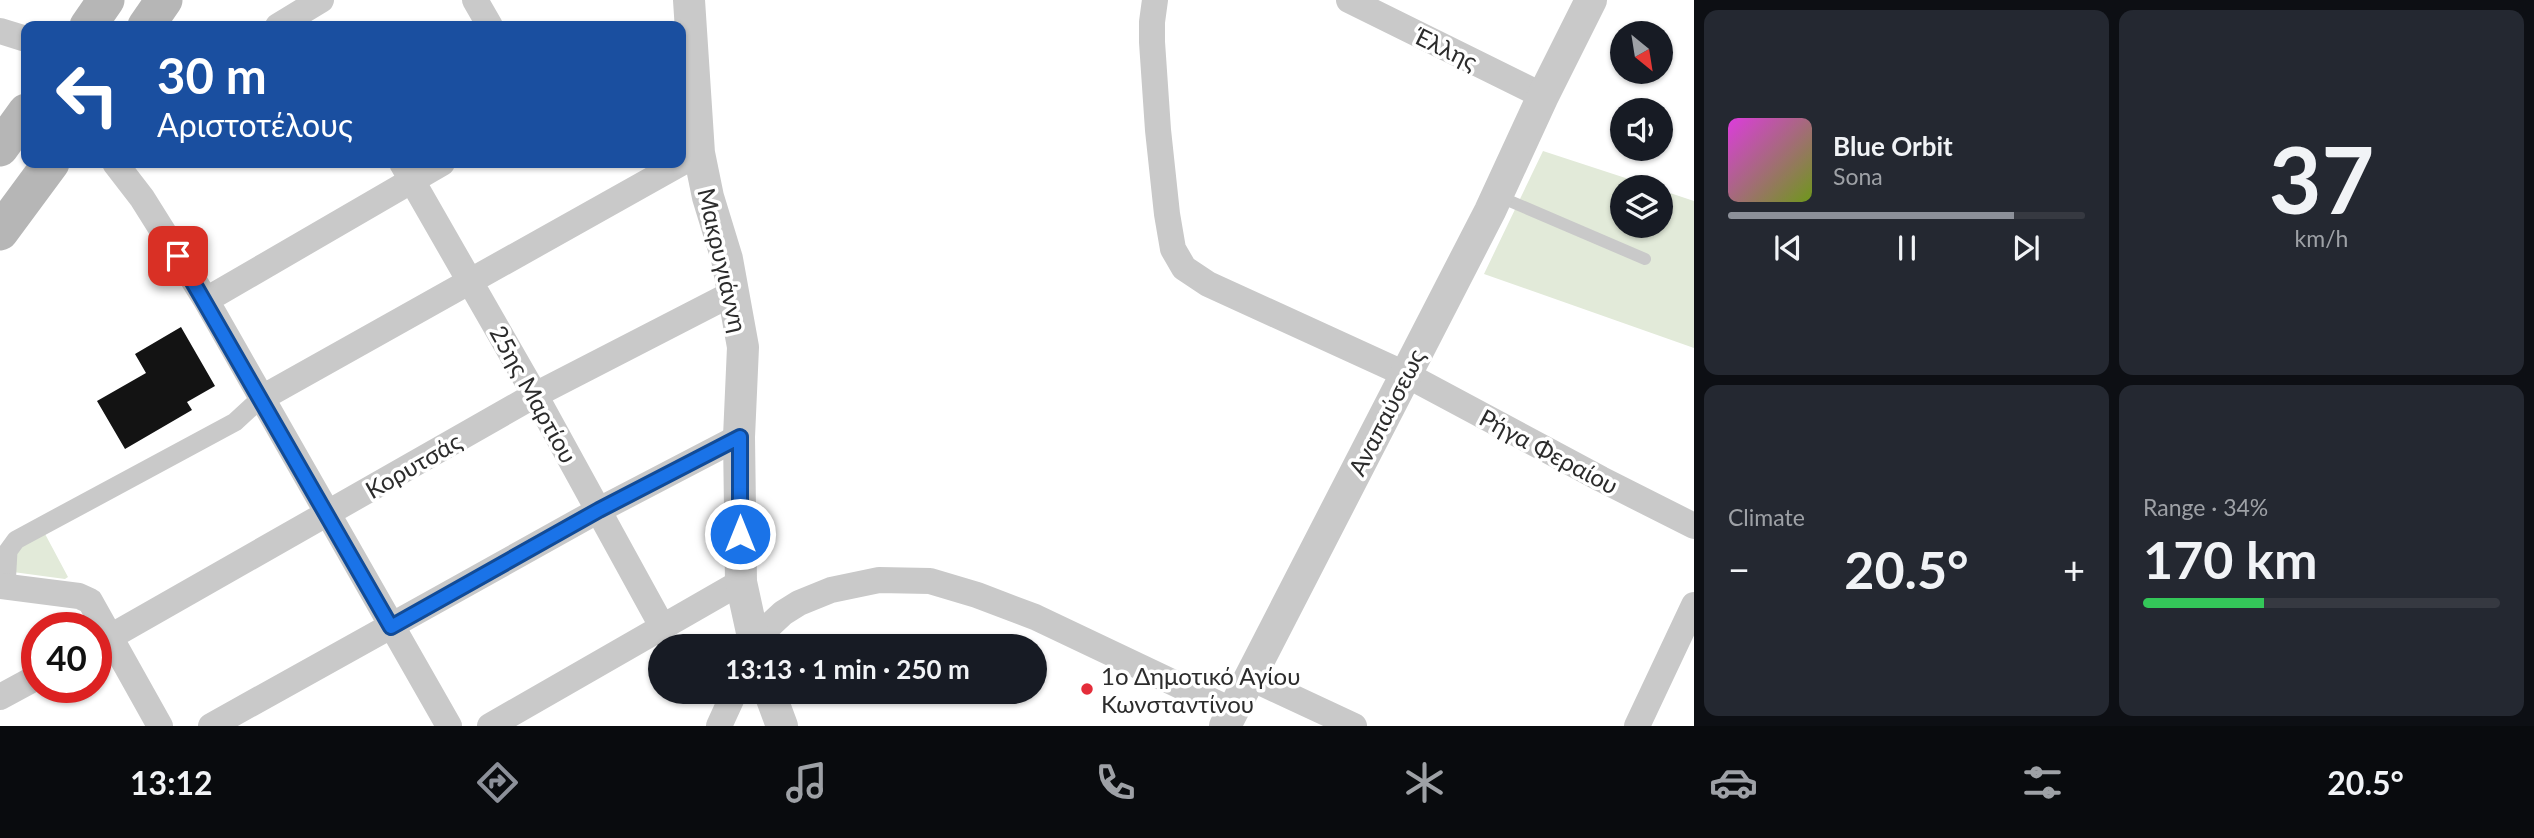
<!DOCTYPE html>
<meta charset="utf-8">
<style>
body{margin:0;font-family:Lato,sans-serif;background:#242831;color:#f1f3f6;height:100vh;display:flex;flex-direction:column;font-size:26px;white-space:nowrap}
*{box-sizing:border-box;margin:0}
p{font-size:23px;color:#9ea1a6}
.icon{flex:none;width:38px;height:38px;fill:none;stroke:currentColor;stroke-width:2;stroke-linecap:round;stroke-linejoin:round}
.map{position:relative;flex:1;overflow:hidden}
.panel{display:flex;flex-direction:column;gap:10px;padding:10px;background:#0d0f14;width:840px}
.panel>*{flex:none}
.top-card{position:absolute;left:21px;top:21px;width:665px;height:147px;border-radius:14px;box-shadow:0 2px 5px #0004;background:#1a4fa0;color:#fff;overflow:hidden}
.needle{width:46px;rotate:150deg}
.controls{position:absolute;left:1610px;top:21px;display:grid;gap:14px}
.controls a{display:grid;place-items:center;width:63px;height:63px;border-radius:50%;background:#171b24;box-shadow:0 2px 5px #0004;font-size:35px}
.speed{position:absolute;left:21px;top:612px;display:flex;gap:14px;font-size:35px;font-weight:700;text-align:center}
.speed>*{display:grid;place-content:center;width:91px;height:91px;border-radius:50%;background:#171b24;box-shadow:0 2px 5px #0004;line-height:1}
.speed .limit{border:10px solid #d22;background:#fff;color:#111}
.pin{position:absolute;display:grid;place-items:center;width:60px;height:60px;color:#fff;margin:-30px;border-radius:14px;box-shadow:0 4px 10px #0006}
.me{position:absolute;width:77px;margin:-38px;rotate:0deg;stroke-linejoin:round;filter:drop-shadow(0 0 5px #0008)}
.turn{display:flex;align-items:center;gap:24px;height:147px;padding:0 21px;font-size:32px}
.turn .icon{width:91px;height:91px;stroke-width:2.5}
.turn b{display:block;font-size:49px;line-height:60px}
.big{font-size:52px;font-weight:700;line-height:1.1}
.panel .widget{flex:1;display:flex;flex-direction:column;justify-content:center;gap:10px;min-width:0;padding:0 24px;border-radius:14px;background:#242831}
.panel .dial{align-items:center;gap:0}
.dial b{font-size:91px;line-height:1}
.song{display:flex;align-items:center;gap:21px}
.cover{width:84px;height:84px;border-radius:10px;background:linear-gradient(135deg,hsl(300 70% 55%),hsl(80 70% 35%))}
.played{height:7px;border-radius:4px;background:linear-gradient(90deg,#8c9099 80%,#363941 80%)}
.keys{display:flex;justify-content:space-around;direction:ltr}
.heat{display:flex;justify-content:space-between;align-items:center;font-size:38px;direction:ltr}
.charge{height:10px;border-radius:5px;background:linear-gradient(90deg,#34c759 34%,#363941 0)}
.panel .tiles{flex:1;display:grid;gap:10px;grid-template-columns:repeat(2,1fr)}
.trip{position:absolute;left:648px;top:634px;width:399px;height:70px;border-radius:35px;background:#171b24;box-shadow:0 2px 5px #0004;font-weight:700;line-height:70px;text-align:center}
.menu{display:flex;height:112px;justify-content:space-around;align-items:center;background:#090b0e;color:#9ea1a6}
.menu .icon{width:49px;height:49px}
.menu .on{color:#8c9099}
.menu b{font-size:32px;color:#f1f3f6}
main{display:flex;flex:1;min-height:0}
.map>svg:first-child{display:block}
</style>
<main>
<div class="map">
<svg width="1694" height="726" viewBox="0 0 1694 726">
<rect width="100%" height="100%" fill="#fff"/>
<path fill="#e2ead9" d="M1543,151L1653,187H1622V226H1661V190L1694,201V348L1484,274Z
M44,532L68,577L65,579L13,572L16,547Z"/>
<path fill="#131313" d="M181,327L215,386L187,402L192,410L125,449L97,401L146,373L135,354Z"/>
<g fill="none" stroke-linecap="round" stroke-linejoin="round">
<path stroke="#c9c9c9" stroke-width="12" d="M1498,196L1645,259"/>
<path stroke="#c9c9c9" stroke-width="19" d="M6,587L8,551L16,540L235,422L260,399"/>
<path stroke="#c9c9c9" stroke-width="26" d="M475,0L490,26
M1155,0L1152,22V42L1158,130L1167,214L1173,249L1184,268L1208,284L1405,374L1601,479L1694,526
M1349,0L1543,96
M278,26L321,0
M0,31L26,39
M115,163L142,198L206,300L449,726
M402,163L535,395L663,628
M206,300L442,163
M260,399L699,153
M0,586L79,596L90,601L160,726
M96,645L535,395L735,292
M751,646L753,641L783,613L799,603L831,590L879,580L930,581L977,595L1035,617L1233,711
M1251,678L1354,726
M0,697L37,677
M211,726L599,510L739,437
M490,726L741,582
M719,726L735,691
M1637,726L1694,605"/>
<path stroke="#c9c9c9" stroke-width="32" d="M689,0L699,153L708,197L727,259L743,347L739,437L741,582L755,646
M769,691L782,726
M1225,726L1490,211L1543,96L1591,0"/>
<path stroke="#b6b6b6" stroke-width="37" d="M88,26L106,0
M146,26L164,0
M0,148L26,112
M0,232L51,163"/>
</g>
<g fill="none" stroke-linecap="round" stroke-linejoin="round">
<defs>
<path id="route" d="M178,256L391,627L599,510L740,437V534"/>
</defs>
<use href="#route" stroke="#114b97" stroke-width="18"/>
<use href="#route" stroke="#1a73e8" stroke-width="12"/>
</g>
<circle fill="#e42d3a" stroke="#fff" stroke-width="2.5" cx="1087" cy="689" r="7"/>
<g text-anchor="middle" dominant-baseline="central" stroke-width="7" stroke-linejoin="round" paint-order="stroke">
<g font-size="24" fill="#2c2c2c" stroke="#fff">
<text transform="translate(1446 48) rotate(26)">Έλλης</text>
<text transform="translate(723 260) rotate(77)">Μακρυγιάννη</text>
<text transform="translate(534 394) rotate(61)">25ης Μαρτίου</text>
<text transform="translate(1386 412) rotate(-63)">Αναπαύσεως</text>
<text transform="translate(1549 451) rotate(28)">Ρήγα Φεραίου</text>
<text transform="translate(413 465) rotate(-30)">Κορυτσάς</text>
</g>
<g font-size="24" fill="#2c2c2c" stroke="#fff" text-anchor="start">
<text x="1101" y="675">1ο Δημοτικό Αγίου<tspan x="1101" dy="28">Κωνσταντίνου</tspan></text>
</g>
</g>
</svg>
<div class="controls">
<a><svg class="needle" viewBox="-14 -14 28 28"><path d="M0-13l5 13h-10z" fill="#e53935"/><path d="M0 13l5-13h-10z" fill="#9ea1a6"/></svg></a>
<a><svg class="icon" aria-label="sound" viewBox="0 0 24 24"><path d="M4 9h4l5-4v14l-5-4H4zM17 9q2 3 0 6"/></svg></a>
<a><svg class="icon" aria-label="layers" viewBox="0 0 24 24"><path d="M12 4l9 5-9 5-9-5zM3 14l9 5 9-5"/></svg></a>
</div>
<div class="speed"><div class="limit">40</div></div>
<div class="pin" style="left:178px;top:256px;background:#d93025"><svg class="icon" aria-label="arrive" viewBox="0 0 24 24"><path d="M6 21V4h12l-3 4 3 4H6"/></svg></div>
<svg class="me" style="left:740px;top:534px" viewBox="-20 -20 40 40"><circle r="17" fill="#1a73e8" stroke="#fff" stroke-width="3"/><path d="M0-11L8 9 0 5-8 9z" fill="#fff"/></svg>
<div class="trip">13:13 · 1 min · 250 m</div>
<div class="top-card">
<div class="turn"><svg class="icon" aria-label="left" viewBox="0 0 24 24"><path d="M17 20v-9H6M10 6l-5 5 5 5"/></svg><div><b>30 m</b>Αριστοτέλους</div></div>
</div>
</div>
<section class="panel">
<div class="tiles">
<div class="widget">
<div class="song"><i class="cover"></i><div><b>Blue Orbit</b><p>Sona</p></div></div>
<div class="played"></div>
<div class="keys"><svg class="icon" aria-label="previous" viewBox="0 0 24 24"><path d="M18 5L8 12l10 7zM5 5v14"/></svg><svg class="icon" aria-label="pause" viewBox="0 0 24 24"><path d="M8 5v14M16 5v14"/></svg><svg class="icon" aria-label="next" viewBox="0 0 24 24"><path d="M6 5l10 7-10 7zM19 5v14"/></svg></div>
</div>
<div class="widget dial"><b>37</b><p>km/h</p></div>
<div class="widget"><p>Climate</p>
<div class="heat"><a>−</a><b class="big">20.5°</b><a>+</a></div>
</div>
<div class="widget"><p>Range · 34%</p><b class="big">170 km</b><div class="charge"></div></div>
</div>
</section>
</main>
<nav class="menu">
<b>13:12</b>
<svg class="icon on" aria-label="directions" viewBox="0 0 24 24"><path d="M12 3l9 9-9 9-9-9zM9 14v-3h6M13 9l2 2-2 2"/></svg>
<svg class="icon" aria-label="music" viewBox="0 0 24 24"><path d="M9 18V5l10-2v13"/><circle cx="6" cy="18" r="3"/><circle cx="16" cy="16" r="3"/></svg>
<svg class="icon" aria-label="phone" viewBox="0 0 24 24"><path d="M5 4h4l2 5-3 2q2 4 5 5l2-3 5 2v4C11 20 4 13 5 4z"/></svg>
<svg class="icon" aria-label="climate" viewBox="0 0 24 24"><path d="M12 3v18M4 7l16 10M4 17L20 7"/></svg>
<svg class="icon" aria-label="car" viewBox="0 0 24 24"><path d="M5 17H2v-5l4-1 3-4h7l3 4 3 1v5h-3M9 17h6M6 11h13"/><circle cx="7" cy="17" r="2"/><circle cx="17" cy="17" r="2"/></svg>
<svg class="icon" aria-label="filters" viewBox="0 0 24 24"><path d="M4 7h16M4 17h16"/><circle cx="9" cy="7" r="2"/><circle cx="15" cy="17" r="2"/></svg>
<b>20.5°</b>
</nav>
